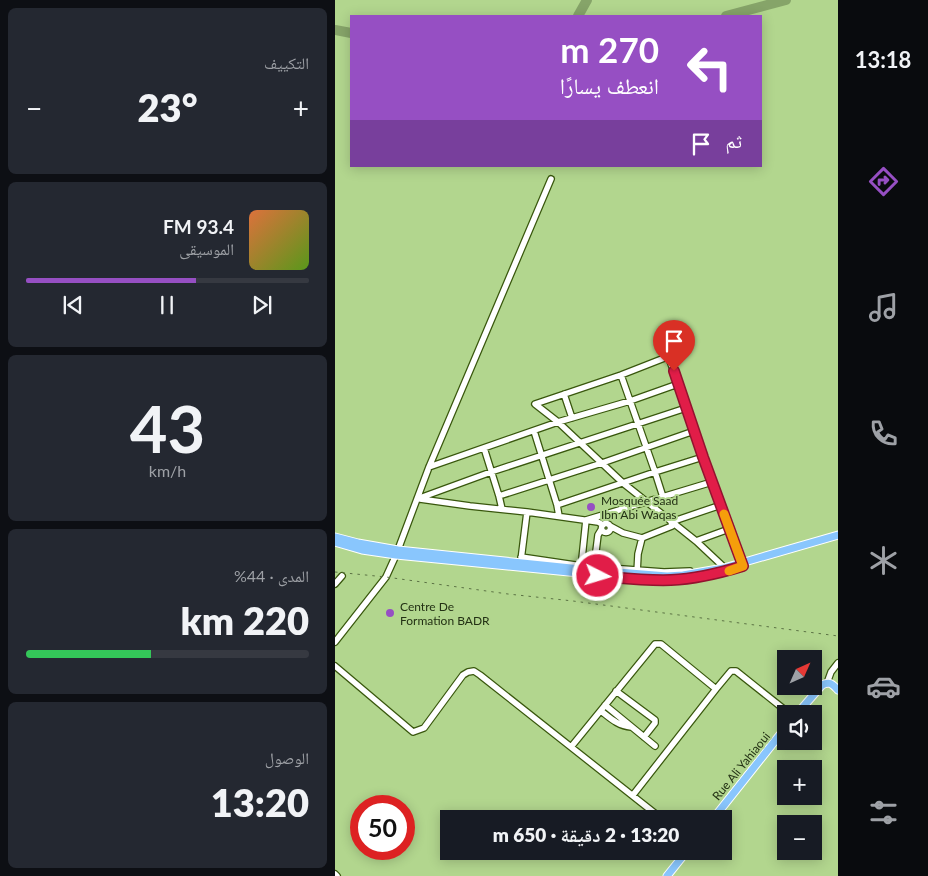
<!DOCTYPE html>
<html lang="ar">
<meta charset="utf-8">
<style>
body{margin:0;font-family:Lato,"Noto Naskh Arabic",sans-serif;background:#242831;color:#f1f3f6;direction:rtl;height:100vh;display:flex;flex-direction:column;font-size:19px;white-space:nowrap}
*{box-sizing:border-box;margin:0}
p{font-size:16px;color:#9ea1a6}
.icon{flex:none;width:28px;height:28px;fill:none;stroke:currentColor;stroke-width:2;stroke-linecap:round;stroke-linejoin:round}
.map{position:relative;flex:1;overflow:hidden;direction:ltr}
.drawer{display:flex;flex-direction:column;gap:8px;padding:8px;background:#0d0f14;width:335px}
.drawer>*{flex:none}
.guide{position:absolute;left:15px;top:15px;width:412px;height:152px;border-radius:0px;box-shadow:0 2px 12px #0003;direction:rtl;background:#964fc3;color:#fff;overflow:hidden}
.needle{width:32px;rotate:45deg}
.fabs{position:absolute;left:442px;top:650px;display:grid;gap:10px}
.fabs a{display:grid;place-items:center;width:45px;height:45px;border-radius:0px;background:#171b24;box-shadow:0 2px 12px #0003;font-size:25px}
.speed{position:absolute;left:15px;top:795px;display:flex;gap:10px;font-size:25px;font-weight:700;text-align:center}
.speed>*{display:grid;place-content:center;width:65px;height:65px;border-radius:50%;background:#171b24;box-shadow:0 2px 12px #0003;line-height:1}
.speed .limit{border:8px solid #d22;background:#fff;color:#111}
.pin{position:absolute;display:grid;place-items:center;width:42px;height:42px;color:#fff;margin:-51px -21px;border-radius:50% 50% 50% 0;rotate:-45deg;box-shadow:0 0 5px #0007}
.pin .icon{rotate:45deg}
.me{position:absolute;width:55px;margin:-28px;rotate:95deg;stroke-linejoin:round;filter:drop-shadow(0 0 4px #0008)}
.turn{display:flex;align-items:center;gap:18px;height:105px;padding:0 20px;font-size:22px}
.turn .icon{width:65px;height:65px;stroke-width:2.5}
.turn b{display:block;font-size:35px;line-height:42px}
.then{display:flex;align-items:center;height:48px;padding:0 20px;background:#0003;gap:10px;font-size:19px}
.big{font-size:38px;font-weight:800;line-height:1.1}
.drawer .widget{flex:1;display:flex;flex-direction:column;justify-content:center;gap:8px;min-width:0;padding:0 18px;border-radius:8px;background:#242831}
.drawer .dial{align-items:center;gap:0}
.dial b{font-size:65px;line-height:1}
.song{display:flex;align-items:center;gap:15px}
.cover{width:60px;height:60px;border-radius:8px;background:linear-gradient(135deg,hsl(20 70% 55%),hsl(90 70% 35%))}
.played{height:5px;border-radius:2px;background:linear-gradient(90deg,#964fc3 60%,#363941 60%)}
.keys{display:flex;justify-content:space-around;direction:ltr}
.heat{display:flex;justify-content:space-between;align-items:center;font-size:28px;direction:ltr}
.charge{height:8px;border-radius:4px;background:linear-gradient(90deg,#34c759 44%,#363941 0)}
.trip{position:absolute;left:105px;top:810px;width:292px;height:50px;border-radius:0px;background:#171b24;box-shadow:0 2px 12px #0003;font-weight:800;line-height:50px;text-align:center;direction:rtl}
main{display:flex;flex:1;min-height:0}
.menu{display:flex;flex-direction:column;width:90px;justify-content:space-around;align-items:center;background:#090b0e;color:#9ea1a6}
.menu .icon{width:35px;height:35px}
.menu .on{color:#964fc3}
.menu b{font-size:22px;color:#f1f3f6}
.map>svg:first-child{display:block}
</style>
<main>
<nav class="menu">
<b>13:18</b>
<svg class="icon on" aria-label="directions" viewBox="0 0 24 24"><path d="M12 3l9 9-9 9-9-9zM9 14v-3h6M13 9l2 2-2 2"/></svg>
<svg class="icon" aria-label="music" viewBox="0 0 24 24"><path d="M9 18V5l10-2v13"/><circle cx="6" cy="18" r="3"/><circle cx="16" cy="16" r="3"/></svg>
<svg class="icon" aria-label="phone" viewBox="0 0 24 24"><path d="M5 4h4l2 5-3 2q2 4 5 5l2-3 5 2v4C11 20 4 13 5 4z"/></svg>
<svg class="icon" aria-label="climate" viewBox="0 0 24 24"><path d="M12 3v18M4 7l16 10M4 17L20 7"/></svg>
<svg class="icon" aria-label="car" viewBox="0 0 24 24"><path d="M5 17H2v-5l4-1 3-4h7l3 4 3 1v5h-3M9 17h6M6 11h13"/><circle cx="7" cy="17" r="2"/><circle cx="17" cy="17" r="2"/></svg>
<svg class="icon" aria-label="filters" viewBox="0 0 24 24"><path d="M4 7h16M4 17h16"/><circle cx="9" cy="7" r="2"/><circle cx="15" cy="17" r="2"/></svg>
</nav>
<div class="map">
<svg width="503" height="876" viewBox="0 0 503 876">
<rect width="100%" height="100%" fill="#b2d68e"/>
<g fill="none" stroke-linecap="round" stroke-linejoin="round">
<path stroke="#86a469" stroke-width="10" d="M243,16L252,0
M391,16L451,0
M0,30L16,33"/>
<defs>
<path id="minor" d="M286,375L320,472L328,497
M229,394L237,418
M199,431L222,505L224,516
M149,448L164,496L167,509
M94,467L223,422L295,401L343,384
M164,496L267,463L359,431
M82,499L156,472L351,408
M85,499L135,506L192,512
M222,505L320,472L368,457
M251,520L377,482
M336,522L386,505
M266.5 528a4.5 4.5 0 1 1 9 0a4.5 4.5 0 1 1-9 0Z
M275,526L288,533L307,538L337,526
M361,541L394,529
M186,557L247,566L329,572L355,571
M186,560L192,512L263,522L268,525
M259,567L263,535L266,530
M246,568L251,520
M393,571L361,541L288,483L223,422L200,404L286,375L332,357L334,358L368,457L408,567
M302,573L303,554L307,538
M0,584L7,576
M0,642L51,577L61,555L94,467L216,179
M0,666L78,732L89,728L128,675L133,672L139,671L145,675L327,819
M492,683L496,672L503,663
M281,691L320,720V723L309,737
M270,705L320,746
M266,711C275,718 283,726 296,727
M236,747L320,644H326L381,689
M298,795L381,689L396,671H401L455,714
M118,817L120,819
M0,874L2,876"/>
<path id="major" d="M0,537L23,543L63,550L246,569L332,576L348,575L389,568L503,535
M0,542L27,550L61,555L314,580L347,579
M462,714L487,685C495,681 497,684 503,690
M378,819L451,727
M332,876L352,851"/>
</defs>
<use href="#minor" stroke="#39570d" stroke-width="8"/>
<use href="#major" stroke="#fff" stroke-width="9"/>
<use href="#minor" stroke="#fff" stroke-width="5.5"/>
<use href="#major" stroke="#89c6fd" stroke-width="7"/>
<path stroke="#5b7244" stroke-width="1" stroke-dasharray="2.5 5" stroke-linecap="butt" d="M0,572L51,577L173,594L238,601L503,636"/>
</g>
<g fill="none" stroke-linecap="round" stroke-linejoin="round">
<defs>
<path id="route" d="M263,576C287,578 312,581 336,580C360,579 385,573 408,566L368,457L339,371"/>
</defs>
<use href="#route" stroke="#92132f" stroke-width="12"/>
<use href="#route" stroke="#e11d48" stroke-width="9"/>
<path stroke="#f59e0b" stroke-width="9" d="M389,514L408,566L394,571"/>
</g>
<g fill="#964fc3" stroke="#b2d68e" stroke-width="2">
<circle cx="256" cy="507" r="5"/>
<circle cx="55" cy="613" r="5"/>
</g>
<g text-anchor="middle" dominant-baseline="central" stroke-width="4" stroke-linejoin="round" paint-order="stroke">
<g font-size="12" fill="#233114" stroke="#b2d68e" text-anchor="start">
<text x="266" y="500">Mosquée Saad<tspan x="266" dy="14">Ibn Abi Waqas</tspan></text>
<text x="65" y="606">Centre De<tspan x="65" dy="14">Formation BADR</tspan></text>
</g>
<g font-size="12" fill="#233114" stroke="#b2d68e">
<text transform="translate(406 766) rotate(-51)">Rue Ali Yahiaoui</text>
</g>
</g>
</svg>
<div class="fabs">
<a><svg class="needle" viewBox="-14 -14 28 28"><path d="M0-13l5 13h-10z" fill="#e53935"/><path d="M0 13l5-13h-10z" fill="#9ea1a6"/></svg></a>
<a><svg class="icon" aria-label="sound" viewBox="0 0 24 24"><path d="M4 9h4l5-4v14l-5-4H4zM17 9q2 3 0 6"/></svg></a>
<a>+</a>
<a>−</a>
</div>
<div class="speed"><div class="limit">50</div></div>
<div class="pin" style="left:339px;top:371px;background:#d93025"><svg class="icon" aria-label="arrive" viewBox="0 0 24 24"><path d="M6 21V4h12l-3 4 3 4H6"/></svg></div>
<svg class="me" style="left:263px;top:576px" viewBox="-20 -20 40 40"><circle r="17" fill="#e11d48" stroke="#fff" stroke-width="3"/><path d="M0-11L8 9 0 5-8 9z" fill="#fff"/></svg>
<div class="trip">13:20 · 2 دقيقة · 650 m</div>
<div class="guide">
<div class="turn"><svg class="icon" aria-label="left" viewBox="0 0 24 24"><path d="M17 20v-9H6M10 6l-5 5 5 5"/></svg><div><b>270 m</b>انعطف يسارًا</div></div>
<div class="then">ثم<svg class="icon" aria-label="arrive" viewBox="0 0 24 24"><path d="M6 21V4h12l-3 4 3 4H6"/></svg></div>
</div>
</div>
<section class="drawer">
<div class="widget"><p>التكييف</p>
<div class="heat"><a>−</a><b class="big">23°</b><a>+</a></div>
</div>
<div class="widget">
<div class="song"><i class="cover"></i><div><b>93.4 FM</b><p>الموسيقى</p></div></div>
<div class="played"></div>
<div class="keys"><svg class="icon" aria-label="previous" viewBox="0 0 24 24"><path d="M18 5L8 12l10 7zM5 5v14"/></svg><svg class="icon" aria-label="pause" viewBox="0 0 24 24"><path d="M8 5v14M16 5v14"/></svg><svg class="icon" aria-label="next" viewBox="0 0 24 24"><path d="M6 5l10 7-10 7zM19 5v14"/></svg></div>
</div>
<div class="widget dial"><b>43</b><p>km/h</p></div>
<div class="widget"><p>المدى · 44%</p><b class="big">220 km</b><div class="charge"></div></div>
<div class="widget"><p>الوصول</p><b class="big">13:20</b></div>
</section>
</main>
